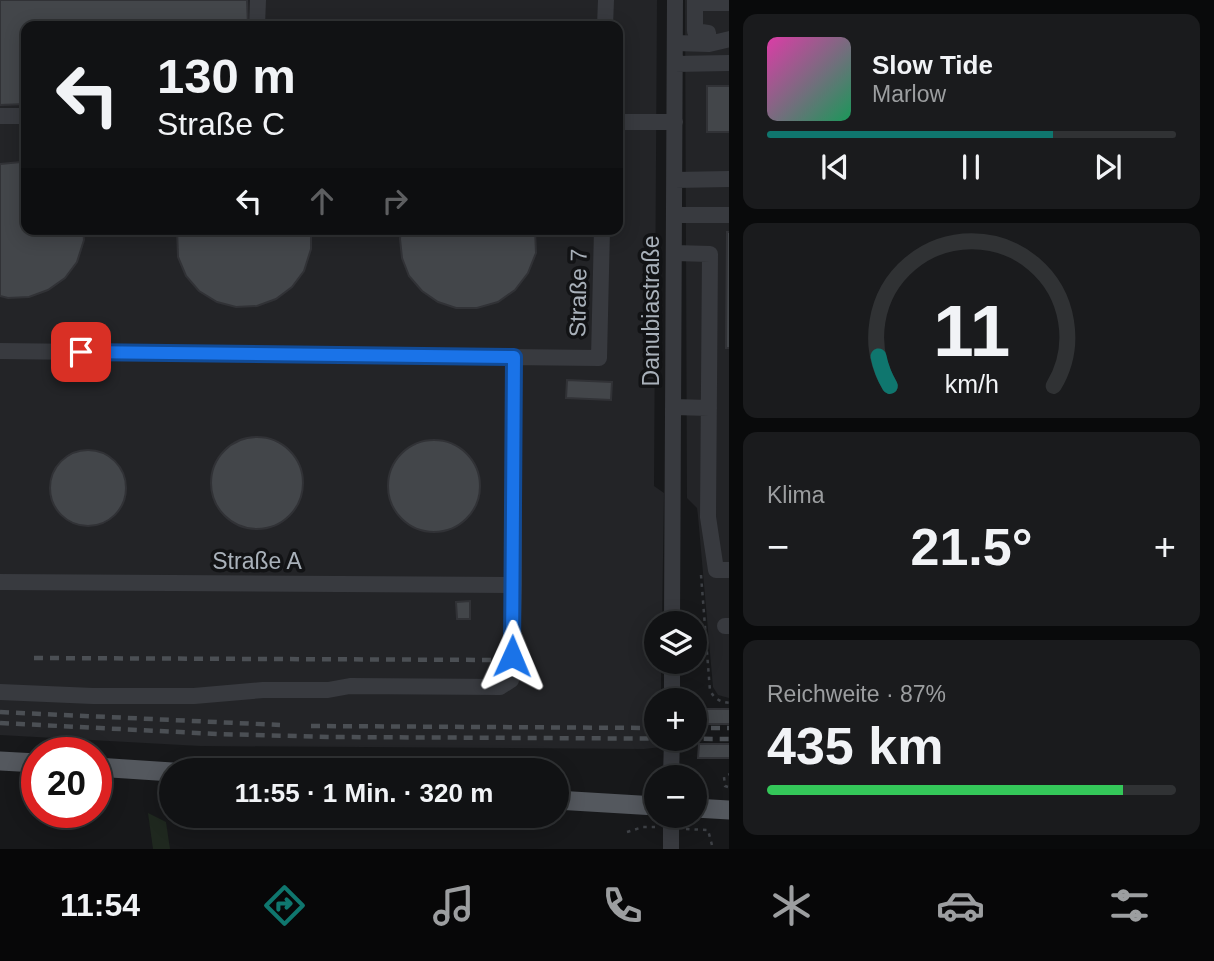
<!DOCTYPE html>
<html lang="de">
<meta charset="utf-8">
<style>
body{margin:0;font-family:Helvetica,sans-serif;background:#1a1b1d;color:#f1f3f6;height:100vh;display:flex;flex-direction:column;font-size:26px;white-space:nowrap}
*{box-sizing:border-box;margin:0}
p{font-size:23px;color:#9c9ea0}
.icon{flex:none;width:38px;height:38px;fill:none;stroke:currentColor;stroke-width:2;stroke-linecap:round;stroke-linejoin:round}
.map{position:relative;flex:1;overflow:hidden}
.drawer{display:flex;flex-direction:column;gap:14px;padding:14px;background:#090a0b;width:485px}
.drawer>*{flex:none}
.guide{position:absolute;left:21px;top:21px;width:602px;height:214px;border-radius:14px;box-shadow:0 4px 18px #0003,0 0 0 2px #303234;background:#111214;color:#f1f3f6;overflow:hidden}
.buttons{position:absolute;left:644px;top:611px;display:grid;gap:14px}
.buttons a{display:grid;place-items:center;width:63px;height:63px;border-radius:50%;background:#111214;box-shadow:0 4px 18px #0003,0 0 0 2px #303234;font-size:35px}
.speed{position:absolute;left:21px;top:737px;display:flex;gap:14px;font-size:35px;font-weight:700;text-align:center}
.speed>*{display:grid;place-content:center;width:91px;height:91px;border-radius:50%;background:#111214;box-shadow:0 4px 18px #0003,0 0 0 2px #303234;line-height:1}
.speed .limit{border:10px solid #d22;background:#fff;color:#111}
.pin{position:absolute;display:grid;place-items:center;width:60px;height:60px;color:#fff;margin:-30px;border-radius:14px;box-shadow:0 4px 10px #0006}
.me{position:absolute;width:77px;margin:-38px;rotate:1deg;stroke-linejoin:round;filter:drop-shadow(0 0 5px #0008)}
.turn{display:flex;align-items:center;gap:24px;height:147px;padding:0 21px;font-size:32px}
.turn .icon{width:91px;height:91px;stroke-width:2.5}
.turn b{display:block;font-size:49px;line-height:60px}
.lanes{display:flex;align-items:center;height:66px;padding:0 21px;background:#0003;justify-content:center;gap:35px;direction:ltr}
.lanes .off{opacity:.35}
.big{font-size:52px;font-weight:600;line-height:1.1}
.drawer .widget{flex:1;display:flex;flex-direction:column;justify-content:center;gap:10px;min-width:0;padding:0 24px;border-radius:14px;background:#1a1b1d}
.drawer .dial{align-items:center;gap:0}
.dial svg{height:182px;overflow:visible;fill:none;stroke:#303234;stroke-width:7;stroke-linecap:round;text-anchor:middle}
.dial text{fill:#f1f3f6;stroke:none}
.song{display:flex;align-items:center;gap:21px}
.cover{width:84px;height:84px;border-radius:10px;background:linear-gradient(135deg,hsl(320 70% 55%),hsl(150 70% 35%))}
.played{height:7px;border-radius:4px;background:linear-gradient(90deg,#0f766e 70%,#303234 70%)}
.keys{display:flex;justify-content:space-around;direction:ltr}
.heat{display:flex;justify-content:space-between;align-items:center;font-size:38px;direction:ltr}
.charge{height:10px;border-radius:5px;background:linear-gradient(90deg,#34c759 87%,#303234 0)}
.trip{position:absolute;left:159px;top:758px;width:410px;height:70px;border-radius:35px;background:#111214;box-shadow:0 4px 18px #0003,0 0 0 2px #303234;font-weight:600;line-height:70px;text-align:center}
.dock{display:flex;height:112px;justify-content:space-around;align-items:center;background:#070708;color:#9c9ea0}
.dock .icon{width:49px;height:49px}
.dock .current{color:#0f766e}
.dock b{font-size:32px;color:#f1f3f6}
main{display:flex;flex:1;min-height:0}
.map>svg:first-child{display:block}
</style>
<main>
<div class="map">
<svg width="730" height="849" viewBox="0 0 730 849">
<rect width="100%" height="100%" fill="#17181a"/>
<path fill="#232427" fill-rule="evenodd" d="M0,0H657L654,486L664,493L662,623H656V662H661V700H656V738L660,739L661,747L644,749L200,746L0,735ZM26,26H618V229H26Z
M685,0H729V698L718,695L713,687L698,516L697,508L687,498Z"/>
<path fill="#1f281f" d="M148,813L166,822L170,849H153Z"/>
<path fill="#43464a" stroke="#313236" stroke-width="2" d="M0,0H247L248,26H26V104L0,105Z
M707,86H730V132H707Z
M21,162L26,163V229H83L84,240L77,262L65,278L48,290L29,297L8,298L0,296V164Z
M177,229H311V249L304,271L292,287L276,299L257,306L236,307L217,302L199,291L186,276L178,257Z
M401,229H535L536,253L528,273L515,290L498,302L477,308H456L438,302L422,291L409,276L402,258L400,239Z
M727,232H730V348H726Z
M567,380L612,382L611,400L566,398Z
M211 483a46 46 0 1 1 92 0a46 46 0 1 1-92 0Z
M388 486a46 46 0 1 1 92 0a46 46 0 1 1-92 0Z
M50 488a38 38 0 1 1 76 0a38 38 0 1 1-76 0Z
M470,601V619H457L456,602Z
M699,709H730V724H699Z
M699,744H730V758H698Z"/>
<g fill="none" stroke-linecap="round" stroke-linejoin="round">
<path stroke="#3e4146" stroke-width="2.5" stroke-dasharray="3.5 5" stroke-linecap="butt" d="M701,575L710,691C715,699 720,702 730,703
M728,787L725,786L724,777L730,774
M686,829L708,830L713,849
M627,832L643,827H655"/>
<path stroke="#383a3f" stroke-width="16" d="M695,0V31L708,33L709,44
M695,3H730
M257,26L258,0
M605,26L606,0
M675,43L709,44L730,39
M675,64L730,63
M0,116H26
M618,122H675
M675,180L730,179
M675,215H730
M675,253L710,254L708,517L716,570H730
M0,351L599,358L602,229
M674,407L709,408
M0,582L514,585
M672,623L675,0
M725,626H730
M0,692L93,696H194L263,690H328L350,686L500,687L511,680L514,585V357
M672,700V662
M671,777L672,738
M671,816V849"/>
<path stroke="#54585e" stroke-width="19" d="M0,761L37,763
M96,767L172,772
M556,800L656,806
M695,808L730,810"/>
<path stroke="#4b4f54" stroke-width="4.5" stroke-dasharray="9 7" stroke-linecap="butt" d="M34,658L500,660
M0,712L280,725
M0,723L218,734L333,737L730,739
M311,726L656,728
M695,728H730"/>
</g>
<g fill="none" stroke-linecap="round" stroke-linejoin="round">
<defs>
<path id="route" d="M81,352L514,357L512,656"/>
</defs>
<use href="#route" stroke="#114b97" stroke-width="18"/>
<use href="#route" stroke="#1a73e8" stroke-width="12"/>
</g>
<g text-anchor="middle" dominant-baseline="central" stroke-width="7" stroke-linejoin="round" paint-order="stroke">
<g font-size="23" fill="#a9b1ba" stroke="#121315">
<text transform="translate(578 293) rotate(-89)">Straße 7</text>
<text transform="translate(651 311) rotate(-90)">Danubiastraße</text>
<text x="257" y="561">Straße A</text>
</g>
</g>
</svg>
<div class="buttons">
<a><svg class="icon" aria-label="layers" viewBox="0 0 24 24"><path d="M12 4l9 5-9 5-9-5zM3 14l9 5 9-5"/></svg></a>
<a>+</a>
<a>−</a>
</div>
<div class="speed"><div class="limit">20</div></div>
<div class="pin" style="left:81px;top:352px;background:#d93025"><svg class="icon" aria-label="arrive" viewBox="0 0 24 24"><path d="M6 21V4h12l-3 4 3 4H6"/></svg></div>
<svg class="me" style="left:512px;top:656px" viewBox="-20 -20 40 40"><path d="M0-17L14 15 0 8-14 15z" fill="#1a73e8" stroke="#fff" stroke-width="4"/></svg>
<div class="trip">11:55 · 1 Min. · 320 m</div>
<div class="guide">
<div class="turn"><svg class="icon" aria-label="left" viewBox="0 0 24 24"><path d="M17 20v-9H6M10 6l-5 5 5 5"/></svg><div><b>130 m</b>Straße C</div></div>
<div class="lanes"><svg class="icon" aria-label="left" viewBox="0 0 24 24"><path d="M17 20v-9H6M10 6l-5 5 5 5"/></svg><svg class="icon off" aria-label="ahead" viewBox="0 0 24 24"><path d="M12 20V5M6 11l6-6 6 6"/></svg><svg class="icon off" aria-label="right" viewBox="0 0 24 24"><path d="M7 20v-9h11M14 6l5 5-5 5"/></svg></div>
</div>
</div>
<section class="drawer">
<div class="widget">
<div class="song"><i class="cover"></i><div><b>Slow Tide</b><p>Marlow</p></div></div>
<div class="played"></div>
<div class="keys"><svg class="icon" aria-label="previous" viewBox="0 0 24 24"><path d="M18 5L8 12l10 7zM5 5v14"/></svg><svg class="icon" aria-label="pause" viewBox="0 0 24 24"><path d="M8 5v14M16 5v14"/></svg><svg class="icon" aria-label="next" viewBox="0 0 24 24"><path d="M6 5l10 7-10 7zM19 5v14"/></svg></div>
</div>
<div class="widget dial"><svg viewBox="0 0 100 80">
<path d="M14 69A42 42 0 1 1 86 69"/>
<path d="M14 69A42 42 0 0 1 9 56" stroke="#0f766e"/>
<text x="50" y="56" font-size="32" font-weight="700">11</text>
<text x="50" y="72" font-size="11">km/h</text>
</svg></div>
<div class="widget"><p>Klima</p>
<div class="heat"><a>−</a><b class="big">21.5°</b><a>+</a></div>
</div>
<div class="widget"><p>Reichweite · 87%</p><b class="big">435 km</b><div class="charge"></div></div>
</section>
</main>
<nav class="dock">
<b>11:54</b>
<svg class="icon current" aria-label="directions" viewBox="0 0 24 24"><path d="M12 3l9 9-9 9-9-9zM9 14v-3h6M13 9l2 2-2 2"/></svg>
<svg class="icon" aria-label="music" viewBox="0 0 24 24"><path d="M9 18V5l10-2v13"/><circle cx="6" cy="18" r="3"/><circle cx="16" cy="16" r="3"/></svg>
<svg class="icon" aria-label="phone" viewBox="0 0 24 24"><path d="M5 4h4l2 5-3 2q2 4 5 5l2-3 5 2v4C11 20 4 13 5 4z"/></svg>
<svg class="icon" aria-label="climate" viewBox="0 0 24 24"><path d="M12 3v18M4 7l16 10M4 17L20 7"/></svg>
<svg class="icon" aria-label="car" viewBox="0 0 24 24"><path d="M5 17H2v-5l4-1 3-4h7l3 4 3 1v5h-3M9 17h6M6 11h13"/><circle cx="7" cy="17" r="2"/><circle cx="17" cy="17" r="2"/></svg>
<svg class="icon" aria-label="filters" viewBox="0 0 24 24"><path d="M4 7h16M4 17h16"/><circle cx="9" cy="7" r="2"/><circle cx="15" cy="17" r="2"/></svg>
</nav>
